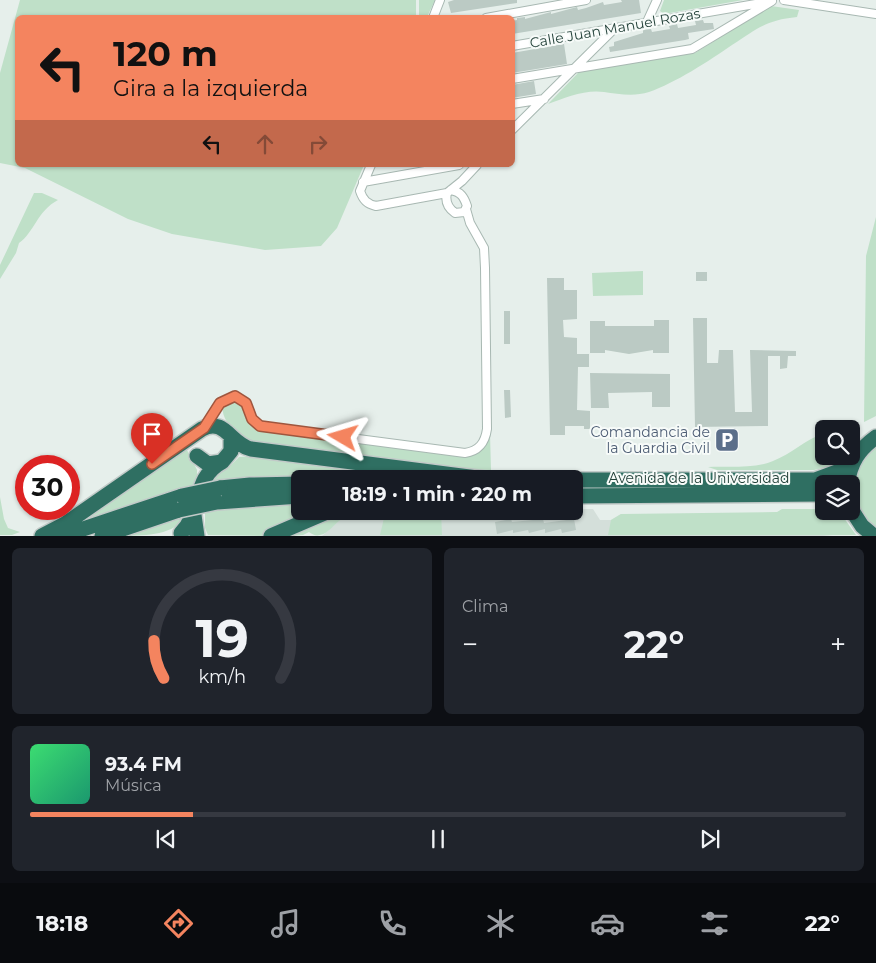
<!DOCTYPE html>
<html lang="es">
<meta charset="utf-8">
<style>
body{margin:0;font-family:Montserrat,sans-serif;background:#20242c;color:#f1f3f6;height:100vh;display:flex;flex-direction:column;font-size:19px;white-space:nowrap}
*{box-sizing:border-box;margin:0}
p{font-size:16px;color:#9ea1a6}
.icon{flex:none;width:28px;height:28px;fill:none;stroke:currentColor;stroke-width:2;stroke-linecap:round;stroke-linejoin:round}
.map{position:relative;height:536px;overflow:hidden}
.drawer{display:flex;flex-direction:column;gap:12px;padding:12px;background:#0d0f14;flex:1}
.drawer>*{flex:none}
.hud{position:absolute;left:15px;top:15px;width:500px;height:152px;border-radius:8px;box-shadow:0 1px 4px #0004;background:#f4845f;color:#111;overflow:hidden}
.controls{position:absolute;left:815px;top:420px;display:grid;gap:10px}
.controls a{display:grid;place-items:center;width:45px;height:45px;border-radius:8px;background:#171b24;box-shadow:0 1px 4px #0004;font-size:25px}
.speed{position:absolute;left:15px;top:455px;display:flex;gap:10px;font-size:25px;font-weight:700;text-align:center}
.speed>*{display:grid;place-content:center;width:65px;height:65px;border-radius:50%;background:#171b24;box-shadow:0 1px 4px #0004;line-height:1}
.speed .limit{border:8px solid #d22;background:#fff;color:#111}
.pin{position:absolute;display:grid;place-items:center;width:42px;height:42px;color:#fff;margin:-51px -21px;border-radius:50% 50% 50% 0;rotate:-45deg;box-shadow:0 0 5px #0007}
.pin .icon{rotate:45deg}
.me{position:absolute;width:55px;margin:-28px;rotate:277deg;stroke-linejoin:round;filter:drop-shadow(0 0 4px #0008)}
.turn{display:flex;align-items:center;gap:18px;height:105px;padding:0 15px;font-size:22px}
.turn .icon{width:65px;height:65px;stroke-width:2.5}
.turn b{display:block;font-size:35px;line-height:42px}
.lanes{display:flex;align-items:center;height:48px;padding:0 15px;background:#0003;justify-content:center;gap:25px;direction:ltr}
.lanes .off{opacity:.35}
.big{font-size:38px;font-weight:700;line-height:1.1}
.drawer .widget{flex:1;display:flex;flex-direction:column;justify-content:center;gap:8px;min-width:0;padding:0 18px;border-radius:8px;background:#20242c}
.drawer .dial{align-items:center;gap:0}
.dial svg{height:130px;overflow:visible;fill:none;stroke:#363941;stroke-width:7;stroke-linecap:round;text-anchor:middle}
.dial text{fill:#f1f3f6;stroke:none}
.song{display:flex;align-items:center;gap:15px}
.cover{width:60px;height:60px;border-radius:8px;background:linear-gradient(135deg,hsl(140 70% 55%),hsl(160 70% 35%))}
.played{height:5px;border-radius:2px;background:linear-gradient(90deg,#f4845f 20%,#363941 20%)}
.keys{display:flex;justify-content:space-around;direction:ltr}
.heat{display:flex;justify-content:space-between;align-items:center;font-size:28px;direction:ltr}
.drawer .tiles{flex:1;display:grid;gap:12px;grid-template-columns:1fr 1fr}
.widget:last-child{grid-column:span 2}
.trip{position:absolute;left:291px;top:470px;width:292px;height:50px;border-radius:8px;background:#171b24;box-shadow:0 1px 4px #0004;font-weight:700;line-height:50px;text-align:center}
.dock{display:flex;height:80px;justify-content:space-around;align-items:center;background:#090b0e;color:#9ea1a6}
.dock .icon{width:35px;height:35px}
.dock .active{color:#f4845f}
.dock b{font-size:22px;color:#f1f3f6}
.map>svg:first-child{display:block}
</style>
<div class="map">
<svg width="876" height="536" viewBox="0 0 876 536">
<rect width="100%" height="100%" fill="#e6efeb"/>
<path fill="#d4dfda" d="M575,509H593L600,520H611L621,514L833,536H322L342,518L358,514L416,511H575Z"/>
<path fill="#bfe0c8" d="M20,0H416V18H18V165H364L337,228L321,246L265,250L172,234L128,219L25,168L0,163V73Z
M419,0H435L427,17H419Z
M664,0H743L664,14L660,11Z
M771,6L799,10L797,17C766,20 757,29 732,45C709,61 675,83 649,92C634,97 618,94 604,92C586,89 564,98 548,104L579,72L695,53Z
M34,193H42L58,200C37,211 34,233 19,243L16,253L0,279V265Z
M876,217V416L864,422L866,256Z
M643,271V295L593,296L592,273Z
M232,400C249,402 244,421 258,430L455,456C474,458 486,452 490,433L491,470L458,469L248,442C237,435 220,419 223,406Z
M824,433V456H843L832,466L814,470H717L708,467C728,466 755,469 773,461C791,454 805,440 824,433Z
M185,446L197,470V486L135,503L76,524Z
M876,447V527C850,510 849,464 876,447Z
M253,456L418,477L272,478L211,484L213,476L230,466L239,457Z
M0,497L4,519L8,528L20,532L12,535H0Z
M277,504H300V511H320L263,536L208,535L205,528V511Z
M782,509H824V511H839L856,535H608L611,520L621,514L777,512Z
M358,511H441L442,535H380L385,514C372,513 354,512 342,519C335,523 328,534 320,535C316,536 313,535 309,532L303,535L290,536L328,519Z
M189,515C171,536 150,535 122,536Z"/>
<path fill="#bbcac4" d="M454,0H517V3L451,13L448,2Z
M621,0H639L641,13L512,34V21L517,20V18L525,17V19L551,12V14L577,7L578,10L586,8L603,2L604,5L622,2Z
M703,20L704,23H713L714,29L688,33L689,39L685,40L610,52L609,47L614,46V42L643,33V30L651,29L652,32L670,29L669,26L677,24L678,28L696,25L695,21Z
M564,44L567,64L512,73V53Z
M534,81L536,94L512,98V85Z
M696,272H707V281H696Z
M547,278H564V290H577V319L563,320L564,337L577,338V354H589V367H578L577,410L590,411V429H584V426H565V435H550Z
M504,311H510V344H504Z
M693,318H707V363H718L719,350H733L735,412H752L750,350L796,351V356H788L787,368L780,369V356H768V426L695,427Z
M654,320H669V353H653V350L629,354L605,350V353H590V321H605V326H654Z
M590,373L670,374V407H652V392L608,393L609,408H591Z
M504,390H510L511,417L505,418Z
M511,519L512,522L543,519L544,523L574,519L576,530L562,533L561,529L545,533V529L529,533L528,530L513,533V530L497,534L495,522Z"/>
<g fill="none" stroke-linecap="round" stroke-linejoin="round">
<defs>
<path id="street" d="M784,0L876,14
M433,18L440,0
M486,18L586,0
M647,22L657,0
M512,46L767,2
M512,79L692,49L772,1
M512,104L544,99
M512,130L614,29
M371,165L360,191C363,200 367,204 376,206L447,193L462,181L477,165
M363,182L459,165
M447,193C445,201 448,208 455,213L464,212L467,206C464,197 461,192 451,190
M205,426L220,403L235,396L246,403L252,419L259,426L465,453C479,451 485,443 487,429L485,268L484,248L470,223L466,209"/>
<path id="highway" d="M197,456L208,464L222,462L231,451V437
M575,480H815L850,467
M847,484C851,462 858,450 876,437
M220,488L250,485L300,484
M575,496L824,494
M217,502L300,496
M851,509L862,526L874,536
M194,515L197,536
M181,533C203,511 192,478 222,462
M42,536L65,524L202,429C225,417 230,444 251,449L485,479
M62,536L182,496
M102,536L179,510
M271,536L329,511"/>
</defs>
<use href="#street" stroke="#a8b8b2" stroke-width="10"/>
<use href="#highway" stroke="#c2cac8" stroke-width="18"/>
<use href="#street" stroke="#fff" stroke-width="8"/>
<use href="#highway" stroke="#2f6f62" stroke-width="15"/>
<defs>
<path id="highway-bridge" d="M182,496L220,488
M179,510L217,502"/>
</defs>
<use href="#highway-bridge" stroke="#c2cac8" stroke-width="18" stroke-linecap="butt"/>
<use href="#highway-bridge" stroke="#2f6f62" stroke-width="15"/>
</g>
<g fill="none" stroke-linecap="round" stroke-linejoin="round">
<defs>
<path id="route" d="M152,464L204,428L220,403L235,396L246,403L252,419L260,426L343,437"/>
</defs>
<use href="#route" stroke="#9f563e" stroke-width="12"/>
<use href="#route" stroke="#f4845f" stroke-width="9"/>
</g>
<defs>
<symbol id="parking-square" viewBox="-11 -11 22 22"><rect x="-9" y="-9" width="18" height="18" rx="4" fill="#5c6f8a" stroke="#f7fbf9"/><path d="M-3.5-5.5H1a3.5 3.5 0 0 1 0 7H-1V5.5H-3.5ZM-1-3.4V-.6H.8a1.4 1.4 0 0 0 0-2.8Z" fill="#fff"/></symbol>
</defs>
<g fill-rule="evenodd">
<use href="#parking-square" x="713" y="426" width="28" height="28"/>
</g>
<g text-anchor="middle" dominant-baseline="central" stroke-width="4" stroke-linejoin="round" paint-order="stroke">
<g font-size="14" fill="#24423a" stroke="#f7fbf9">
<text transform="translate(615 28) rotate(-10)">Calle Juan Manuel Rozas</text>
<text x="699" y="478">Avenida de la Universidad</text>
</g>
<g font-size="14" fill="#4e5e75" stroke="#f7fbf9" text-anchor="end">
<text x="710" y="432">Comandancia de<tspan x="710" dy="16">la Guardia Civil</tspan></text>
</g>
</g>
</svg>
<div class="controls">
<a><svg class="icon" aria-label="search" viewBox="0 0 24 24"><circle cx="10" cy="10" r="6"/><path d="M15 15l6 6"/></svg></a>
<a><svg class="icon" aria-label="layers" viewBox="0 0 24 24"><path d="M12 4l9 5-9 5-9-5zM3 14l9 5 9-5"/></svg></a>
</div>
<div class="speed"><div class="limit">30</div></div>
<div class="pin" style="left:152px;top:464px;background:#d93025"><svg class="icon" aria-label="arrive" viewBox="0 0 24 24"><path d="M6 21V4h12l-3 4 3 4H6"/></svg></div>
<svg class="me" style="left:343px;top:437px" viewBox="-20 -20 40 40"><path d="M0-17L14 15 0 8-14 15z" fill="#f4845f" stroke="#fff" stroke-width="4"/></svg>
<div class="trip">18:19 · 1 min · 220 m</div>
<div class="hud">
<div class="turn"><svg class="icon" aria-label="left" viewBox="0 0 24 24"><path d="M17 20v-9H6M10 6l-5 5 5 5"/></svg><div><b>120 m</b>Gira a la izquierda</div></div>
<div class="lanes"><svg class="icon" aria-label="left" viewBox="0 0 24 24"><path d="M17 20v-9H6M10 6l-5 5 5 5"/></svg><svg class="icon off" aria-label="ahead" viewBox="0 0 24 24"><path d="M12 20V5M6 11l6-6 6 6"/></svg><svg class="icon off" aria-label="right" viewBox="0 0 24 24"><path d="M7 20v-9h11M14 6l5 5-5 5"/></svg></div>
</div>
</div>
<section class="drawer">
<div class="tiles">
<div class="widget dial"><svg viewBox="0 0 100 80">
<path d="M14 69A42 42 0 1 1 86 69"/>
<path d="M14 69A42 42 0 0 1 8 46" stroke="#f4845f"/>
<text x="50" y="56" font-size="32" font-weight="700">19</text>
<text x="50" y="72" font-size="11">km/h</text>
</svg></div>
<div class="widget"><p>Clima</p>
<div class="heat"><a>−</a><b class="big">22°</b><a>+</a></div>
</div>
<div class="widget">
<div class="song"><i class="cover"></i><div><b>93.4 FM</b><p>Música</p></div></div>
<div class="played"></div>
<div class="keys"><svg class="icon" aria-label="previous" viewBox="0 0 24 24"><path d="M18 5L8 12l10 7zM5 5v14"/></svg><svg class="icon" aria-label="pause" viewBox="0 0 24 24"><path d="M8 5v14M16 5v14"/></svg><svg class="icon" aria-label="next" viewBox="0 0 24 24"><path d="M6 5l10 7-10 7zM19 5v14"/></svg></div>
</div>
</div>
</section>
<nav class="dock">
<b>18:18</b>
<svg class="icon active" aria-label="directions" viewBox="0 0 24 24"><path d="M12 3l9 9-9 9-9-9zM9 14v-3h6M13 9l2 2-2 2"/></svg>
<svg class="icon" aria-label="music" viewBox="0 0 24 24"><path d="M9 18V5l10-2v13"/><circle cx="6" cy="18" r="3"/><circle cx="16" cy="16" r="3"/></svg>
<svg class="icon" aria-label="phone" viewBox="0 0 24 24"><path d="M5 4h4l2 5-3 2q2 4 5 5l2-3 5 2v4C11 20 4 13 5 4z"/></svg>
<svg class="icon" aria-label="climate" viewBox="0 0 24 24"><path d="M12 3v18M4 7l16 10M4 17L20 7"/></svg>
<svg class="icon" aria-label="car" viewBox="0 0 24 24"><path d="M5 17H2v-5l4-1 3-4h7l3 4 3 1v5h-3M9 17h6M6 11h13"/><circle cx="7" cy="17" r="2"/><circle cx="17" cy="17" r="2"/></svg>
<svg class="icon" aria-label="filters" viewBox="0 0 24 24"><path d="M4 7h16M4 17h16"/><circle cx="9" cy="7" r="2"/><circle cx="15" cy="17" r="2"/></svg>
<b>22°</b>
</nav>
